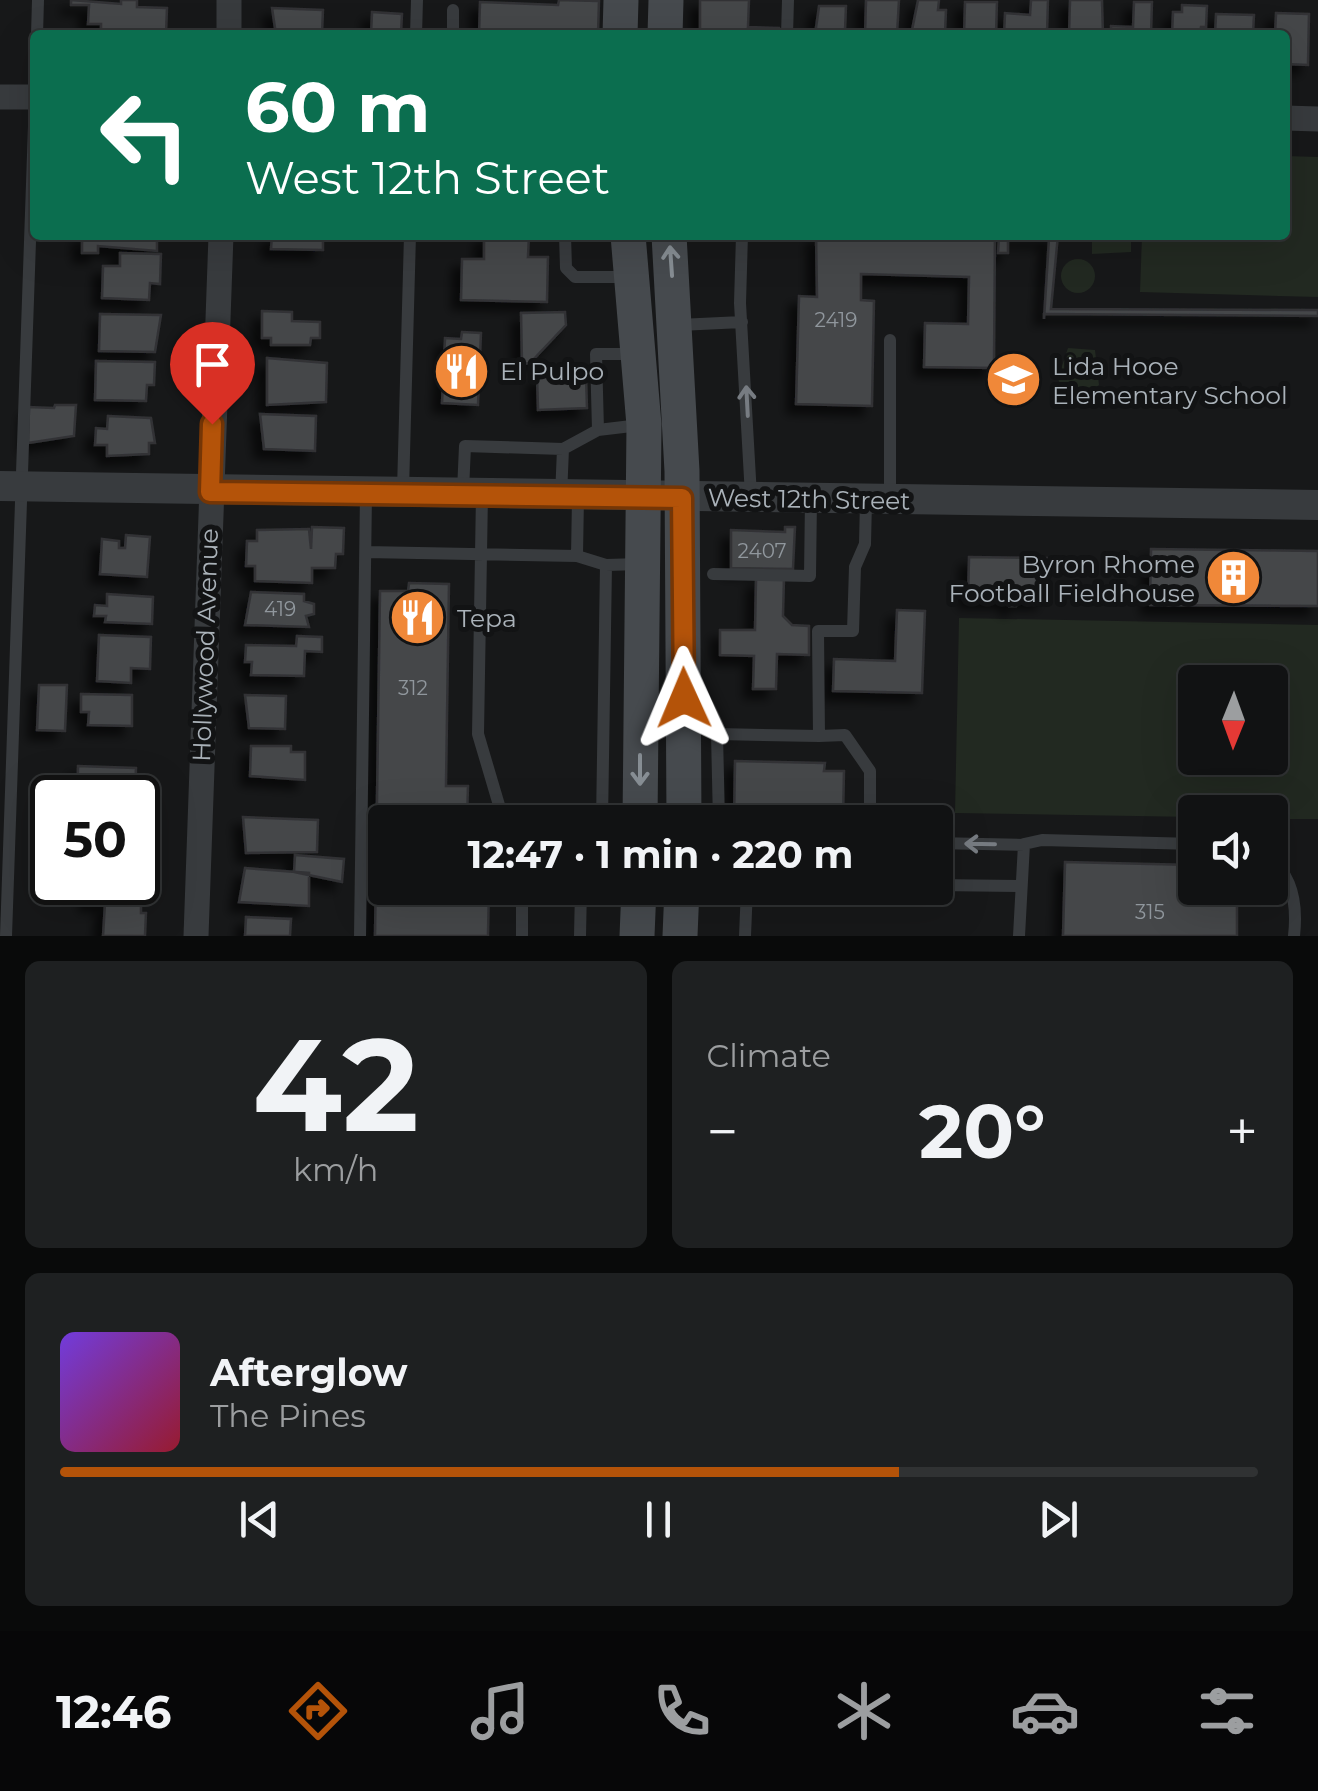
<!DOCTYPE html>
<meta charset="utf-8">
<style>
body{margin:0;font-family:Montserrat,sans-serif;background:#1e2021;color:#f1f3f6;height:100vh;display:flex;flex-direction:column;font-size:38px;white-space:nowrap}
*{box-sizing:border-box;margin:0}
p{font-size:32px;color:#9c9ea0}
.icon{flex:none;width:55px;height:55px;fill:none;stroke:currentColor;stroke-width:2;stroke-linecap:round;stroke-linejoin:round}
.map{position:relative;height:936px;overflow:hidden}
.drawer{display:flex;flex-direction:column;gap:25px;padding:25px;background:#090a0a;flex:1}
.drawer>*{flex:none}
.guide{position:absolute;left:30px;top:30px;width:1260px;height:210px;border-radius:10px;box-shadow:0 10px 40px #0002,0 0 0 2px #303233;background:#0b6e4f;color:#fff;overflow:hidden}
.needle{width:65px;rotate:181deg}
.controls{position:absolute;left:1178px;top:665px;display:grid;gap:20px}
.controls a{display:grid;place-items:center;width:110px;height:110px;border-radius:10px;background:#111213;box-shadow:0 10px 40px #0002,0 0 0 2px #303233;font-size:50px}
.speed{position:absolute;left:30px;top:775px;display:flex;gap:20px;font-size:50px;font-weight:700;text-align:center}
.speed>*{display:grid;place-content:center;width:130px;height:130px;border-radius:50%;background:#111213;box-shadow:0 10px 40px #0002,0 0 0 2px #303233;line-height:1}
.speed .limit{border:5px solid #111;border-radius:15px;background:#fff;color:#111}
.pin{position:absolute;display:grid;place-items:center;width:85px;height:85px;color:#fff;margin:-102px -42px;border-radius:50% 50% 50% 0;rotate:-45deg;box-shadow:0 0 10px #0007}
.pin .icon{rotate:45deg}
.me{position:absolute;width:110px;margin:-55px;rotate:359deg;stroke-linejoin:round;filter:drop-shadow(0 0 8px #0008)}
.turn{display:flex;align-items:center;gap:35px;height:210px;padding:0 50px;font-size:45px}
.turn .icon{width:130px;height:130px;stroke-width:2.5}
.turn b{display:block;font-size:70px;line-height:85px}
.big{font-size:75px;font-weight:700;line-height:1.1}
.drawer .widget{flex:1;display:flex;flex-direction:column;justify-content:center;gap:15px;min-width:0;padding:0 35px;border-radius:15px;background:#1e2021}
.drawer .dial{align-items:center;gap:0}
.dial b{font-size:130px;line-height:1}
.song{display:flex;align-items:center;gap:30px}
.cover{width:120px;height:120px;border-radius:15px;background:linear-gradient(135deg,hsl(260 70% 55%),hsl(350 70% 35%))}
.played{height:10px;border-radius:5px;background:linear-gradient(90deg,#b45309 70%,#303233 70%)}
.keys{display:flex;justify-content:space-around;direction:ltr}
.heat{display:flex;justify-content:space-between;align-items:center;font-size:55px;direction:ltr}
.drawer .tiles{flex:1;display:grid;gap:25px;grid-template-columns:1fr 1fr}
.widget:last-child{grid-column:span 2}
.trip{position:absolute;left:368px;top:805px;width:585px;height:100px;border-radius:10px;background:#111213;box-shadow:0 10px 40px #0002,0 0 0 2px #303233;font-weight:700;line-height:100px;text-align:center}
.dock{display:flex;height:160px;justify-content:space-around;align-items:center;background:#070708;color:#9c9ea0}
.dock .icon{width:70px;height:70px}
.dock .active{color:#b45309}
.dock b{font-size:45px;color:#f1f3f6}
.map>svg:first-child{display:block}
</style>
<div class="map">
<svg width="1318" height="936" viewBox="0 0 1318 936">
<defs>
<filter id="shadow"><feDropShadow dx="-9" dy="9" stdDeviation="5" flood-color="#0009"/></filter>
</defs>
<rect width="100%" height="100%" fill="#171819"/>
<path fill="#222921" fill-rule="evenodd" d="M1285,156L1318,157V297L1140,292L1142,235H1285Z
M1092,235H1131V252L1092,254Z
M1061 276a17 17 0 1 1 34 0a17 17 0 1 1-34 0Z
M1068,348L1095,350L1099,385L1085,397L1062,392L1058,378Z
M959,618L1318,625V819H1270V812H1195V817L955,813ZM1270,682V758H1195V682Z"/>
<path fill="#444649" stroke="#313235" stroke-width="2.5" filter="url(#shadow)" d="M71,0L121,4V0H137V7L167,8L166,35H101V24H88L89,5H71Z
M559,0L599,1L598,35H479L480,2L558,5Z
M700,0H749L748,27L779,28V35H700Z
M866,0H899L897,35H865Z
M918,0H939L938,10H946L945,35H911Z
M1031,0H1048L1047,35H1004L1005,13L1030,15Z
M1070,0H1102L1103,35H1069Z
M965,2H997L996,35H964Z
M1134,2H1152L1151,35H1111V26L1133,27Z
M1182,5L1207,6L1206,27H1201L1200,35H1172L1173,12H1182Z
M819,6H846L845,32L849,35H815Z
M272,8L323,10L322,35H276Z
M372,12L402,14L401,35H371Z
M1276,13L1309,14L1308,65L1285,64V35H1275Z
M1216,14L1254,15L1253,35H1215Z
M82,235H157V251L98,246V253H82Z
M272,235H323V250L271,249Z
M484,235H529L528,257H548L547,302L461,300L462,259H484Z
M816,235H995L994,368L924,367L925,323L968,324L969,277L861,274V300L874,301L872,406L796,404L799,296L817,297Z
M999,235H1058L1051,309L1318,310V316L1044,314V319L1049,238L1008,237V253H998Z
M120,253L161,254L160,284L150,283L149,300L102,298L103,266H120Z
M262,311L292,312V321L320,322V338H311L310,345H271V338H262Z
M565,312L566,325L530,363L522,364L521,313Z
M100,314L161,315L155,352L99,351Z
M462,332L481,333L478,405L442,403L445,338L461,339Z
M267,358L327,363L326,402L267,405Z
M96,361L155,362L154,385H147L146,401L95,400Z
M586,375L587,408L538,410L537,376Z
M55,405H76L74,436L28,443L29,407L54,408Z
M260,414L316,416L315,451L264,449Z
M108,416L151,418L155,443H149V454L107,456V445H95L96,428L107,429Z
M312,527L344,528L343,554H336L335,568H312V583L255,581V566H246L247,541H257V530L309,529L311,549Z
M785,527H795L793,569L731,568V530L785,532Z
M126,535L150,537L147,577L100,574L102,539L119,541V548H125Z
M1151,549L1318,551V606L1150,605Z
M969,557L1047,558L1045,600H1016V606H1009V599H968Z
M756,579H784L783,616L792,625L809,626V655L777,654L776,689H753L754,656L720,655V630H755Z
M409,583L449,584L446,786H468L467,822H385V888H489L488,936H375L380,591H408Z
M251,592L304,594V601L314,604V614L306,616L309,627L245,625Z
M107,594L153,597L152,624L105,622L106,616H94L95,605L107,606Z
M897,610L925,611L922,693L833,691L834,659L895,661Z
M99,635L151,637L150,669L131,668V683L97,681Z
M297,636L322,637V652L305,651L304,676L251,675L252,662H245L246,645L296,646Z
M39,685H67L65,731L37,730Z
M81,694L132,695V726L88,725L89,712H81Z
M245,695L286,696L285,729L249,728Z
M251,746H291V752H305V780L250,776Z
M735,761L825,763L824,771H844L843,822L734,821Z
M78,766L136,768L135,798H77Z
M243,817L318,820L317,852L246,853Z
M295,855L344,859L342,882L294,872Z
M138,859L140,896L89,902V882H138Z
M1065,862L1195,865V888H1237V936H1063Z
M245,868L309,873V906L239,902Z
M105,903L141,905V913H146L145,936H103Z
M246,917L291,919L290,936H245Z"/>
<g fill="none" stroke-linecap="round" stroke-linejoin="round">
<path stroke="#383b3e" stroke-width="12" d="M37,35L38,0
M416,35L417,0
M453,35V10
M787,35L788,0
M565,235L566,268L575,277H631
M742,235L740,303L751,496
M679,325L742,322
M598,430L596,354H633
M563,449L598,430L640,425
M403,490L410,235
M463,491L465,446L563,449L561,496
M482,494L478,734L504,822
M890,497V340
M366,552L577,556L606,565L640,564
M577,556L578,497
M713,574L810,576L811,499
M819,736L845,735L870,771V822
M602,822L606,565
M719,822L717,734L819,736L818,631H853L855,567L865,544L866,501
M935,843L1024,845
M1270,859C1294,877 1297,909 1294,936
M935,885L1020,886
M6,936L35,97
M360,936L366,494
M522,936V888
M580,936L581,888
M745,936L747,888
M1019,936L1024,844L1042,840L1195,844"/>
<path stroke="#383b3e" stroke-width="25" d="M229,35V0
M0,97H35
M1285,118L1318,119
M196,936L221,235"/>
<path stroke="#383b3e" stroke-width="30" d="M0,486L1318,505"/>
<path stroke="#464a4e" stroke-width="35" d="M620,35L621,0
M665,35L666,0
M628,235L644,425L640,822
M669,235L682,471L684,822
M637,936L639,888
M680,936L682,888"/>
</g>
<defs><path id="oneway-shaft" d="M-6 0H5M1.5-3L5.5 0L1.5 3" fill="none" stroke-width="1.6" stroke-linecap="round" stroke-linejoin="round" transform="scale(2.5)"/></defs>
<g stroke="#878e94">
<use href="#oneway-shaft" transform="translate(671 261) rotate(-94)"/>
<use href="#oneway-shaft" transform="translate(640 770) rotate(90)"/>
</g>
<g stroke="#777c82">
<use href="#oneway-shaft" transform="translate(747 401) rotate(-93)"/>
<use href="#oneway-shaft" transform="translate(980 844) rotate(-179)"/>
</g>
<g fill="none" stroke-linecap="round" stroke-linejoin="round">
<defs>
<path id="route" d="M212,424L210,492L682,498L684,698"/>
</defs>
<use href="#route" stroke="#753606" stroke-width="25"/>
<use href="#route" stroke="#b45309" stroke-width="18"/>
</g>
<defs>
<symbol id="restaurant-disc" viewBox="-11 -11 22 22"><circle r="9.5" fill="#f08839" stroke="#121314"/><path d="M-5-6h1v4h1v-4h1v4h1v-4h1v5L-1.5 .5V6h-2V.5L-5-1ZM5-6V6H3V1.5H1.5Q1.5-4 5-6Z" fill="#fff"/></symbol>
<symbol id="school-disc" viewBox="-11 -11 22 22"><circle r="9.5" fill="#f08839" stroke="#121314"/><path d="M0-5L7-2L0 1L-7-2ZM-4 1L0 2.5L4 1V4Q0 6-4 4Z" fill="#fff"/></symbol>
<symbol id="building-disc" viewBox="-11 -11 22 22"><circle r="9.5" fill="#f08839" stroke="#121314"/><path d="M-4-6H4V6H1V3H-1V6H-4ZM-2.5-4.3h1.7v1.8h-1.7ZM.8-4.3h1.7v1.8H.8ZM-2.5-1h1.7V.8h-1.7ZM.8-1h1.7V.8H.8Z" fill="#fff"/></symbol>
</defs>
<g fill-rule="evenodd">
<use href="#restaurant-disc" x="430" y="340" width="63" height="63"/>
<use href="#school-disc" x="982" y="348" width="63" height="63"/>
<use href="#building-disc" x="1202" y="546" width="63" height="63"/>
<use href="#restaurant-disc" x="386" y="586" width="63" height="63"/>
</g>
<g text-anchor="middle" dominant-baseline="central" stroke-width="10" stroke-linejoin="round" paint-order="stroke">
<g font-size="20" fill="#90979d">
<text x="836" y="320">2419</text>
<text x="762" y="551">2407</text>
<text x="280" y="609">419</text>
<text x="413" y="688">312</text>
<text x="1150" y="912">315</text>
</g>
<g font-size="25" fill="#aab2b9" stroke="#121314" text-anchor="start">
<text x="1052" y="366">Lida Hooe<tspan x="1052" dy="29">Elementary School</tspan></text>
<text x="500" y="371">El Pulpo</text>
<text x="1195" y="564" text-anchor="end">Byron Rhome<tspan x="1195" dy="29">Football Fieldhouse</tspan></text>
<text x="457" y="618">Tepa</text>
</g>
<g font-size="25" fill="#aab2b9" stroke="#121314">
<text transform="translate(809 499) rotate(1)">West 12th Street</text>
<text transform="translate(205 645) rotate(-88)">Hollywood Avenue</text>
</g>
</g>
</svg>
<div class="controls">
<a><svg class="needle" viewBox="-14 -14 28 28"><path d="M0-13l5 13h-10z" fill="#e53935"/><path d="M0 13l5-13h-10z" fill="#9c9ea0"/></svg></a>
<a><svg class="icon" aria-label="sound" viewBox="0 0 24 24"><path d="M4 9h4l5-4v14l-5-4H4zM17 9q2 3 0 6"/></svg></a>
</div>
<div class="speed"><div class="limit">50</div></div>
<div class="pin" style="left:212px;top:424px;background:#d93025"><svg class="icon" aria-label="arrive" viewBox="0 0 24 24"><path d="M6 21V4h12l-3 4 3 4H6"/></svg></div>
<svg class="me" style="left:684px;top:698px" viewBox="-20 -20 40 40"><path d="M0-17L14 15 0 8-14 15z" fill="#b45309" stroke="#fff" stroke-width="4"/></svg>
<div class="trip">12:47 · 1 min · 220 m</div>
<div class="guide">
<div class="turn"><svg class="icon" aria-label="left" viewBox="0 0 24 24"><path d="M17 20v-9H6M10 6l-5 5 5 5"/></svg><div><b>60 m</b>West 12th Street</div></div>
</div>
</div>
<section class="drawer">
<div class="tiles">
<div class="widget dial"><b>42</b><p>km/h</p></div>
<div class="widget"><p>Climate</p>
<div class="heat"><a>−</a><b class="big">20°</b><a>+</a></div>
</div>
<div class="widget">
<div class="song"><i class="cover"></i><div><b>Afterglow</b><p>The Pines</p></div></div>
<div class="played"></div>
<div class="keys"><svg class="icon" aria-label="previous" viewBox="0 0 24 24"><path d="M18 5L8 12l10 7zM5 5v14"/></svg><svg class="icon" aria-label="pause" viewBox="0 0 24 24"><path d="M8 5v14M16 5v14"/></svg><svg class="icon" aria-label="next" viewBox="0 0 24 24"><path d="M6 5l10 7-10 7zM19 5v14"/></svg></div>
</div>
</div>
</section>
<nav class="dock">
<b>12:46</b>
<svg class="icon active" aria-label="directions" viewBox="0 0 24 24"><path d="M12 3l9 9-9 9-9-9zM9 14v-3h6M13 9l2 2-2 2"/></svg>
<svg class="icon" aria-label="music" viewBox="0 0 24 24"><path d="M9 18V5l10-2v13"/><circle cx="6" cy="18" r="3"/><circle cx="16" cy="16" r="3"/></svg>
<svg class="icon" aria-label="phone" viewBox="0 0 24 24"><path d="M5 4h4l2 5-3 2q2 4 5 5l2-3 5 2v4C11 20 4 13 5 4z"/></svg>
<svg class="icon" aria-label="climate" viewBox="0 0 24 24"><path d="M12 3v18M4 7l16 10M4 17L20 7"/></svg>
<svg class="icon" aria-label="car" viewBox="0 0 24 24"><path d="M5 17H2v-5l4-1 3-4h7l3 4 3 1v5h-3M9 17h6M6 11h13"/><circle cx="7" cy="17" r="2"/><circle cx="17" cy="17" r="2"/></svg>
<svg class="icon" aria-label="filters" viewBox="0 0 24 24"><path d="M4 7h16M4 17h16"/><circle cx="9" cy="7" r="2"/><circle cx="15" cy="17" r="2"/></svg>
</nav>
